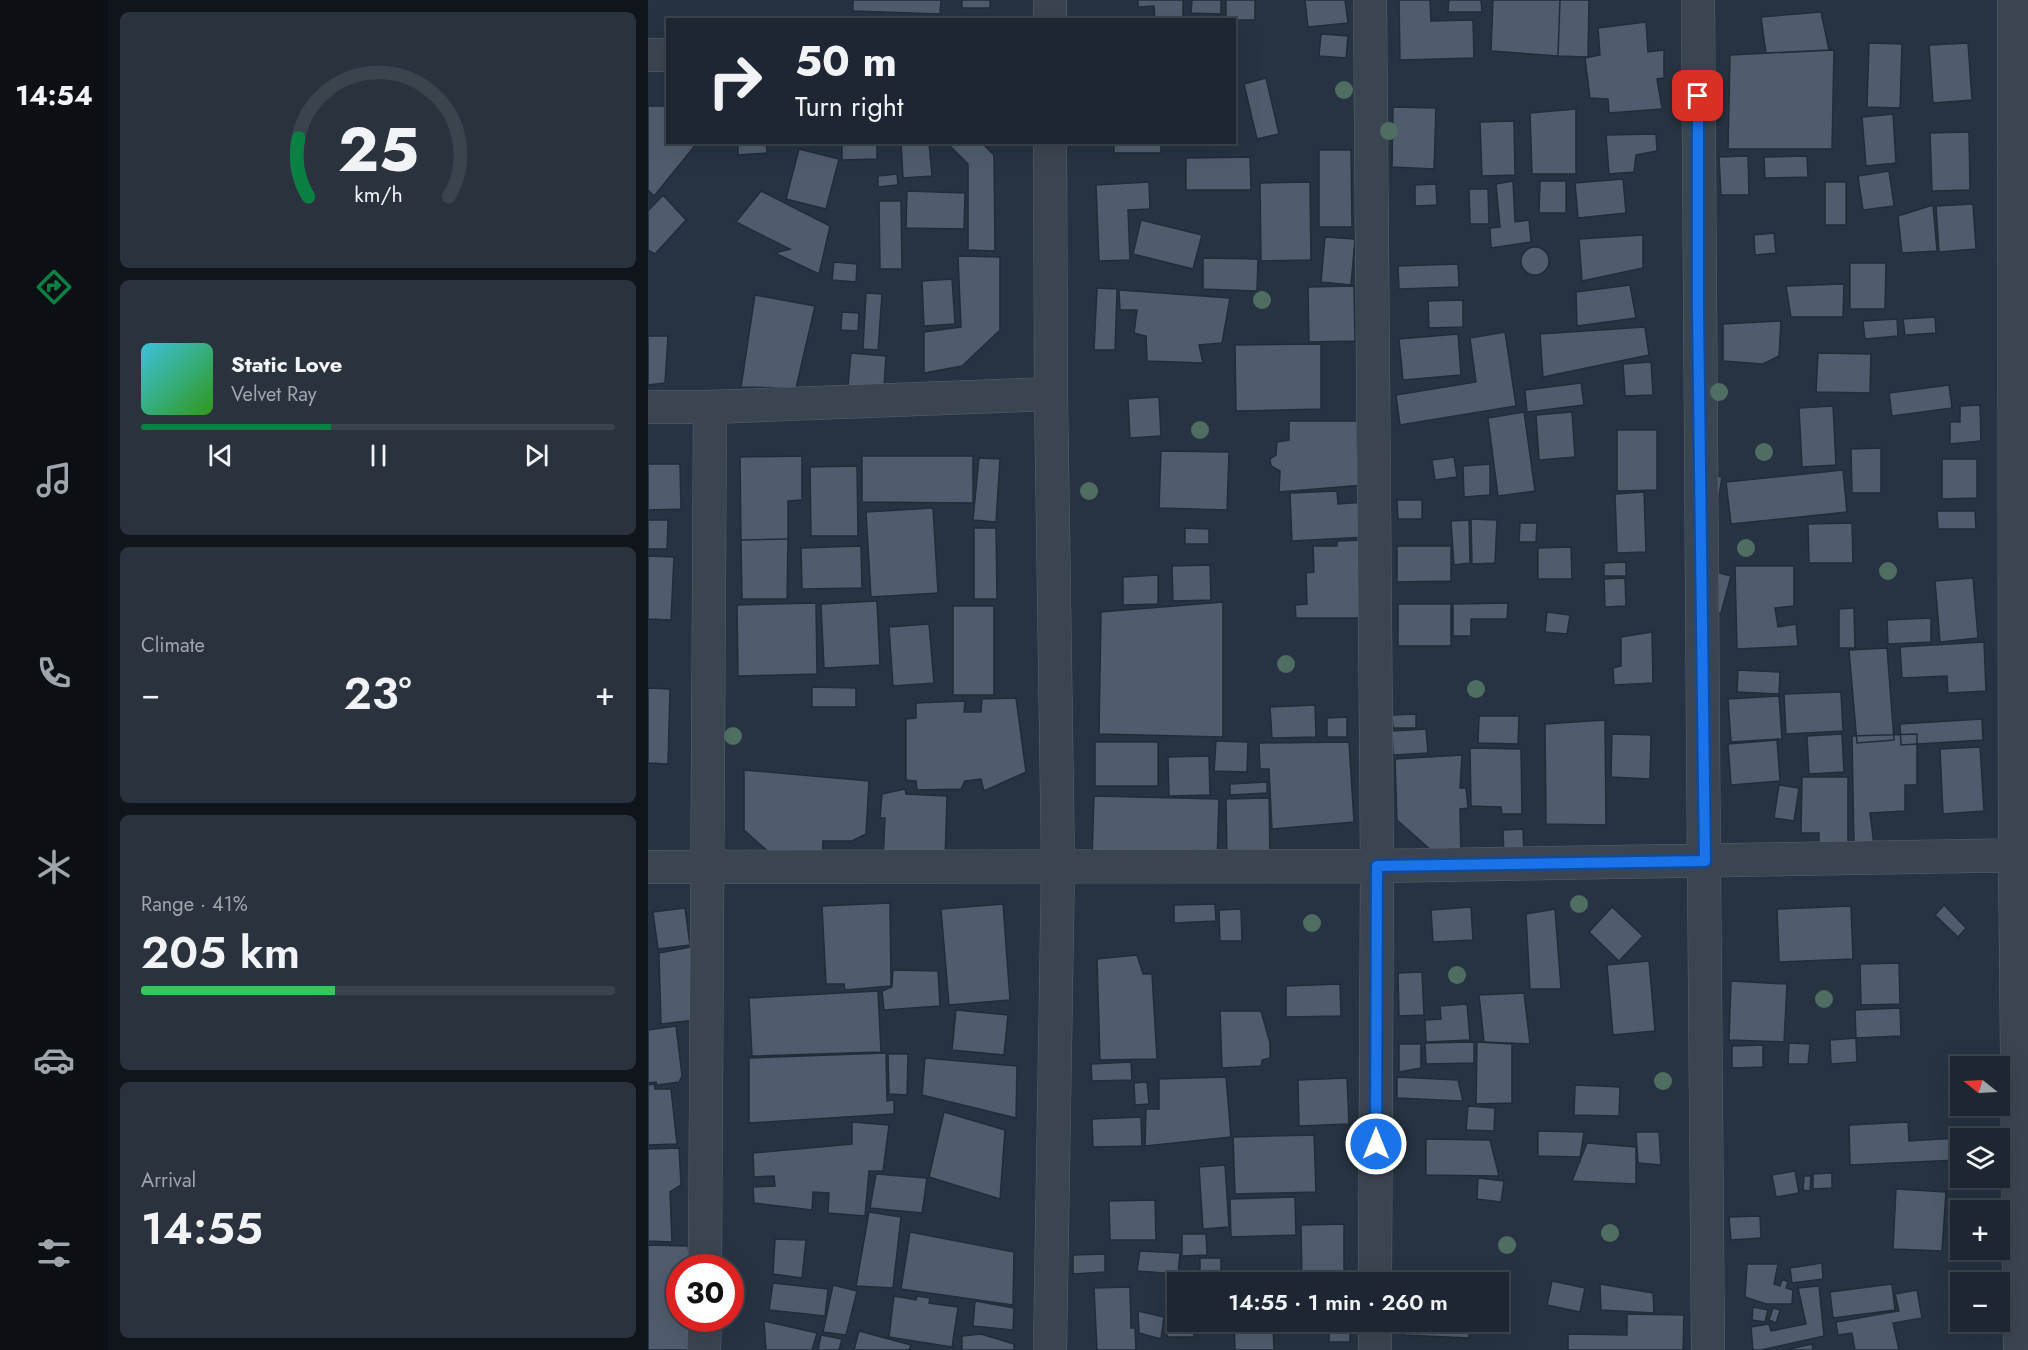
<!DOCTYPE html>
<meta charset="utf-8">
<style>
body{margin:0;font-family:Jost,sans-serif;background:#2a323e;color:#f1f3f6;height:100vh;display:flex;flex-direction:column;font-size:22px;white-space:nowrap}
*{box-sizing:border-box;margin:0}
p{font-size:20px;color:#a0a5ac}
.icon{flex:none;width:33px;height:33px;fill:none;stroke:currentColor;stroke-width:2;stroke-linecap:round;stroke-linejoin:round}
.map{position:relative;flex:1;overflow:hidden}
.side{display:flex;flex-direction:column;gap:12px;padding:12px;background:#10151c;width:540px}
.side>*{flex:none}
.top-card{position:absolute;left:18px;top:18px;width:570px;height:126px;border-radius:0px;box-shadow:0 6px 24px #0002,0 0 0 2px #3b434d;background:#1d2632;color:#f1f3f6;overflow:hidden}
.needle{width:39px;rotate:288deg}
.controls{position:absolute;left:1302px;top:1056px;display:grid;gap:12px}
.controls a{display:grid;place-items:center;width:60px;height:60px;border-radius:0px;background:#1d2632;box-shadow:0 6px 24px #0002,0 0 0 2px #3b434d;font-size:30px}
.speed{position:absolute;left:18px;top:1254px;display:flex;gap:12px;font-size:30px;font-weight:700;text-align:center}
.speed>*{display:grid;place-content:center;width:78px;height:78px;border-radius:50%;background:#1d2632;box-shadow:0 6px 24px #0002,0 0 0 2px #3b434d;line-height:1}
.speed .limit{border:9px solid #d22;background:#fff;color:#111}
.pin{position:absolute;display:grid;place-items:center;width:51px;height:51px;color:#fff;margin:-26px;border-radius:12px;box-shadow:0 3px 9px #0006}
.me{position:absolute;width:66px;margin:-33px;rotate:0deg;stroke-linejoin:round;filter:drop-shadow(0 0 4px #0008)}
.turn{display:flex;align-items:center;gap:21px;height:126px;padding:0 30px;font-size:27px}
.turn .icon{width:78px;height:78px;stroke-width:2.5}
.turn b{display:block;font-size:42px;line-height:51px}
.big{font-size:45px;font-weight:600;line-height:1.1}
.side .tile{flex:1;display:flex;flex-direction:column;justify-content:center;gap:9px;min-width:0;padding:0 21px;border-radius:9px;background:#2a323e}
.side .dial{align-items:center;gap:0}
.dial svg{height:156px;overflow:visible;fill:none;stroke:#3b434d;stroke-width:7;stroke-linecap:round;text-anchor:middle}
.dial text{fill:#f1f3f6;stroke:none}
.song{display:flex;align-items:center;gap:18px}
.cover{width:72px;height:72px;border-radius:9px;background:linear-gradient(135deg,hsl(190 70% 55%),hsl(110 70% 35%))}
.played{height:6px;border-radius:3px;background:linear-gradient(90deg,#0b8043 40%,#3b434d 40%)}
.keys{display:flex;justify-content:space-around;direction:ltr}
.heat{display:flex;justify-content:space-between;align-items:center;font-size:33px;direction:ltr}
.charge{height:9px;border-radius:4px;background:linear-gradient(90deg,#34c759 41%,#3b434d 0)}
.trip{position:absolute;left:519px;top:1272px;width:342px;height:60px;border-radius:0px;background:#1d2632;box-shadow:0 6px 24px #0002,0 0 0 2px #3b434d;font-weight:600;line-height:60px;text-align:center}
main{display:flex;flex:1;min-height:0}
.menu{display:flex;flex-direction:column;width:108px;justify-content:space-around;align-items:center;background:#0c0f14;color:#a0a5ac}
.menu .icon{width:42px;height:42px}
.menu .selected{color:#0b8043}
.menu b{font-size:27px;color:#f1f3f6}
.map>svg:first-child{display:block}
</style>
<main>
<nav class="menu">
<b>14:54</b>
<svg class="icon selected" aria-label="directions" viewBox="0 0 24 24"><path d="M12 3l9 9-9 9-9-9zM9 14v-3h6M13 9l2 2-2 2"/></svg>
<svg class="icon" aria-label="music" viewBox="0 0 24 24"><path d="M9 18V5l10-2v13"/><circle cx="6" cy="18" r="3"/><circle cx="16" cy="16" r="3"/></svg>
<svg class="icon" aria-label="phone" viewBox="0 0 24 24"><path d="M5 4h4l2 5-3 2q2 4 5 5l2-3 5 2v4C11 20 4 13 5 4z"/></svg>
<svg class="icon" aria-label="climate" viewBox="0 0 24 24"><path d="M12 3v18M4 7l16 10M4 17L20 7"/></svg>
<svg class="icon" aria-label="car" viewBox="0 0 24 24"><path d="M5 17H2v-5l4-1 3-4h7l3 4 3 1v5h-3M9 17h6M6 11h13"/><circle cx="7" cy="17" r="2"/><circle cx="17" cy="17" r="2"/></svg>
<svg class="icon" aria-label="filters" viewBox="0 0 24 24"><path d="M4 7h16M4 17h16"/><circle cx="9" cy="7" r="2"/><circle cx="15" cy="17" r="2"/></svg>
</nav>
<section class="side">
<div class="tile dial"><svg viewBox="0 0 100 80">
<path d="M14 69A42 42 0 1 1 86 69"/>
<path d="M14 69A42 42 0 0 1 9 39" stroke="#0b8043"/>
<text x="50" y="56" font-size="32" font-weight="700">25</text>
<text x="50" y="72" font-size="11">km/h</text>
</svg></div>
<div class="tile">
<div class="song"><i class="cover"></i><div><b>Static Love</b><p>Velvet Ray</p></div></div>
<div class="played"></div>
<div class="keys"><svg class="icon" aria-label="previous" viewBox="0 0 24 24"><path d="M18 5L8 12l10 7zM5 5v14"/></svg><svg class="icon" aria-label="pause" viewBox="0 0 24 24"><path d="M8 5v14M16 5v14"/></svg><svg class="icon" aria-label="next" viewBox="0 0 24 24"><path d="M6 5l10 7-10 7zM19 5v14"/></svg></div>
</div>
<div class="tile"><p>Climate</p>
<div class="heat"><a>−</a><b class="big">23°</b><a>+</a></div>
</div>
<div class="tile"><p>Range · 41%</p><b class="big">205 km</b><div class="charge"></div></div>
<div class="tile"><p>Arrival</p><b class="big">14:55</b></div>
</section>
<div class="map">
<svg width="1380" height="1350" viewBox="0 0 1380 1350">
<rect width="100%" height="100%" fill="#273342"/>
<path fill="#505c6d" stroke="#222c39" stroke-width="1.5" d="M205,0H293L292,14L205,11Z
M314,0H342V8H314Z
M490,0H535V20H507L506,6L490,7Z
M544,0H573V14L543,13Z
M578,0H607V20H578Z
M657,0H697L700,23L660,27Z
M751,0H782L783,21L825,20L826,58L752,60Z
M801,0H833L834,12H800Z
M845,0H912L910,56L843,51Z
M912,0H941L940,57L910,56Z
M1173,12L1181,50L1118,53L1113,17Z
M998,22L1000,52L1016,50V78L1009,79L1014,109L961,113L960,99L942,98L937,58L952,55L950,28Z
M673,34L700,36L698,58L671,56Z
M1221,43L1254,44L1252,108L1219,107Z
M1320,43L1324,100L1285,103L1281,45Z
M1186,50L1184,149H1080L1082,55Z
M618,78L631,134L609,139L596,84Z
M0,106H20V142H50L6,196L0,190Z
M745,107L788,108L786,169L744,167Z
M928,109V174H884L882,113Z
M1245,114L1248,163L1218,166L1214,117Z
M866,121L867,175L834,176L832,122Z
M1321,132L1322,190L1284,191L1282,133Z
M1008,134L1009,151L988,155L986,172L961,174L958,135Z
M90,142H118L119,153L90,155Z
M194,142H229V159L194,160Z
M253,142H281L284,176L255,178Z
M298,142H333L346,155L347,251L320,250V164Z
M466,142H513V153H466Z
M151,149L191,159L178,209L138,199Z
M671,150H703L704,227H671Z
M1100,156L1101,195H1073L1071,157Z
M1159,156L1160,177L1117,178L1116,157Z
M602,157L603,190H538V158Z
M1241,171L1246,206L1215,210L1210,176Z
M249,174L250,185L230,187V176Z
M975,179L978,213L930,218L927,183Z
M865,181L867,222L881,220L883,242L843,248L842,228L852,227L848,184Z
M892,181H918V213H891Z
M501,182L502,209L480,210L482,260L451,261L448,185Z
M662,182L663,260L613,261L612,183Z
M1177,182H1198V225H1177Z
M788,184L789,205L767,206V185Z
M821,189H840L841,224H822Z
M113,191L182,226L171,274L127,253L142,249L88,222Z
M259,191L317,193L316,229L258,228Z
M15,195L38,220L7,254L0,250V211Z
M231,201H253L254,269H232Z
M1325,204L1328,249L1291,252L1288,206Z
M1285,205L1289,251L1254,253L1250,216Z
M493,220L554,235L545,269L485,254Z
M1126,233L1128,253L1107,255L1106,235Z
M995,235V268L934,281L931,239Z
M677,237L707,239L703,285L673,282Z
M873 261a14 14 0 1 1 28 0a14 14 0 1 1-28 0Z
M310,256L352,257V330L314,366L276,373V332L313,327Z
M555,258L610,259L609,291L555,289Z
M186,262L209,264L208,282L184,280Z
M1202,263H1238L1237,309H1202Z
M810,264L811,287L751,289L750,266Z
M304,279L307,324L276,326L274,281Z
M1196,284L1195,317H1143L1138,286Z
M982,285L988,318L929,326L928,292Z
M706,286L707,341L661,342L660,287Z
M449,288L469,289L467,350H446Z
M471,290L582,298L574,343L551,345L555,363L499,361L498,336L486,333L489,310H472Z
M218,293L234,294L230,350L215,349Z
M107,295L167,306L148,388L93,387Z
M815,300V327L781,328L780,301Z
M194,312L211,313L210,331L193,330Z
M1287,317L1288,333L1257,335L1255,319Z
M1249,319L1250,336L1217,339L1215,321Z
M1133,321L1131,356L1115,364L1075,361V324Z
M997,327L1001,355L895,377L892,334Z
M857,332L868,406L752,425L748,395L828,382L822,338Z
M810,334L813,375L755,380L751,339Z
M0,336H20L17,383L0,385Z
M673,344V409L588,411L587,345Z
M203,353L238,356L235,400L199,398Z
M1170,353L1223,354L1222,393L1168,392Z
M1003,362L1005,395L977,396L975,364Z
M933,383L936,405L879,412L877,390Z
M1301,385L1304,408L1244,416L1241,393Z
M511,397L513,436L482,438L480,399Z
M1332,405L1333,441L1302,444V422H1312V406Z
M1185,406L1188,465L1154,467L1151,408Z
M876,412L887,491L850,496L840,418Z
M924,412L927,457L891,460L888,415Z
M641,421H709L710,468L716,485L631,492L632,471L623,466L622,459L628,455L629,442L641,440Z
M969,430H1009V490L969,491Z
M1233,448V493H1204L1203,449Z
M513,451L581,452L579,510L511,508Z
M154,456V500L140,501V539L93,540L92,457Z
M214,456H325V503L214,502Z
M806,457L809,477L787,480L784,460Z
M331,458L352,459L348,522L325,520Z
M1294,459H1329V498L1294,499Z
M0,464H32L33,509L0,510Z
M842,464V495L816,497L815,466Z
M209,466L210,536H163L162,467Z
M1195,470L1199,512L1083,524L1078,482Z
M1064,475L1074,477L1068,514Z
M689,491L690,504L717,502L719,537L644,541L642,493Z
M996,492L998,552L969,553L967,494Z
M749,500H774V519H750Z
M285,508L290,593L223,597L218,512Z
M1289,511H1327L1328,529H1290Z
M823,519L849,520L847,563L824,564Z
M0,520H20L19,549H0Z
M821,520L822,563L806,565L803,521Z
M872,523H889L888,542H871Z
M1204,523L1205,563H1161L1160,524Z
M326,528H348L349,599H326Z
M537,528L561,529V544H537Z
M140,539L139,599H94L93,540Z
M718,540L717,618H648L647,605L659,604L658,573L666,572L665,546H689V541Z
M213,546L214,588L154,589L153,548Z
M749,546H803V581L749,582Z
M923,547L924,579H890V548Z
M0,556L26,557L23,620L0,619Z
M978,562V576H956V563Z
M562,565L563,600L525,601L524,566Z
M1087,566H1146V606L1127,608L1130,627L1148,624L1150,646L1089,649Z
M1068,572L1083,576L1073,613L1057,609Z
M510,575V604L475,605V577Z
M977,578L978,606L957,607L956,579Z
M1325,578L1330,638L1292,642L1287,581Z
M229,601L232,665L176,668L173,604Z
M575,602V737L451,734L453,612Z
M168,603L169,674L90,676L89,605Z
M860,603L859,619H823V636H805V604Z
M750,604H803V646H750Z
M305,606H346V695H305Z
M1206,608L1207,648H1191V609Z
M899,612L922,615L919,634L897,632Z
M1283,618V642L1240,644L1239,620Z
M281,624L286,683L245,686L241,627Z
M1004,632L1005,683L966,685L965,668L973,666V637Z
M1336,642L1338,691L1300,693L1299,676L1254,678L1252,647Z
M1239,648L1246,740L1209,743L1201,650Z
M1090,670L1132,672L1131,694L1089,692Z
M164,687L208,688V707H164Z
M0,688L22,689L20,764L0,763Z
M1193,692L1195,731L1138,734L1136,694Z
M1131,696L1134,739L1083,742L1080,699Z
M368,698L378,772L336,791L333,779L317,781L313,789L269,790L268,781L258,780V719L268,718V703L317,701L316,712H333L334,699Z
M667,705L668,737L624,738L622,707Z
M768,714V728H745L744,715Z
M831,716H871L870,744L830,743Z
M699,717V737H679V718Z
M1334,719L1335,740L1253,745L1252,724Z
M957,720L958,825L898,824L897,724Z
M778,729L780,753L745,755L744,731Z
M964,734L1003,735L1002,779L963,777Z
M1194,734L1196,772L1161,774L1159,736Z
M1269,734V785H1257V811L1222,813L1226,845L1206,848L1204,736Z
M1129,740L1132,781L1083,785L1080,744Z
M568,741L600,742L599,772L566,771Z
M447,742H510V786H447Z
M701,742L706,822L624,829L621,769H612L611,743Z
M1332,747L1336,811L1295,814L1292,749Z
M822,748L873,749L874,814H854L853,807L823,806Z
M814,755L812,788H818L820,808L812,809L813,859H793L749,820L747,759Z
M561,756L562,795L521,796L520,757Z
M96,770L221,781L218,834L204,841H175L174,861L134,864L96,830Z
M1154,777H1200V845L1171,844V833H1153Z
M619,782V793L582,795V784Z
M1131,785L1151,788L1146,821L1126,818Z
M257,789L258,794L299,796L297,861L235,862L237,818H232L234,794Z
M446,796L571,799L569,862L444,859Z
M621,798L622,859L579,860L578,799Z
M875,829L876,856L856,857L855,830Z
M242,903L243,986L197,990L196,984H178L174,906Z
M355,904L362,1000L301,1005L293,909Z
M567,904L568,921L526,923V905Z
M1296,905L1318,928L1310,937L1287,915Z
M1203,906L1205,959L1131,962L1129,909Z
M823,907L825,940L785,942L783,910Z
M964,907L995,936L971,961L941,932Z
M37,908L42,945L10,949L5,912Z
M593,909L594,941H572L571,910Z
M907,909L913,989H882L878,914Z
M43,947L47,1020L13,1024L11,953Z
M489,955L495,974H504L509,1059L452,1060L449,959Z
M1001,961L1007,1031L965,1035L959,965Z
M1251,963L1252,1004L1213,1005L1212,964Z
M245,970L290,971L292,1006L236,1010L234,991L244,987Z
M774,972L776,1015L751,1016L750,973Z
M1083,981L1139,984L1136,1042L1081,1040Z
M692,984L693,1016L638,1017V986Z
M230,991L233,1052L104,1056L101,998Z
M876,993L882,1044L836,1042L831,995Z
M819,1004L822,1040L778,1042L777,1020L793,1019L792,1006Z
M1252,1008L1253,1036L1208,1038L1207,1010Z
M308,1010L360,1015L356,1055L304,1050Z
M572,1011H613L622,1043V1058L614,1060L613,1066L574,1068Z
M28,1026L34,1076L31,1082L9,1085L8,1082L0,1083V1030Z
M1208,1038L1209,1062L1183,1064L1182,1040Z
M826,1042V1063L778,1064L777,1043Z
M829,1042L864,1044V1103L828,1104Z
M1141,1043L1162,1044L1160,1064H1140Z
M751,1044H773V1068L751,1072Z
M1115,1045V1067L1084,1068V1046Z
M238,1053L239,1101L246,1100V1114L101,1123V1058Z
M240,1054H260L259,1095L241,1094Z
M277,1058L369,1066L368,1118L274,1095Z
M483,1062L484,1080L444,1081L443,1064Z
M578,1077L583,1137L497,1146L498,1109H511V1079Z
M749,1077L810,1080L815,1101L749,1098Z
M699,1078L701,1124L651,1126L650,1080Z
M499,1082L501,1104L487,1105L486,1083Z
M6,1084L7,1089H23L29,1144L0,1145V1085Z
M927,1085L972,1087L971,1116L926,1115Z
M820,1106L847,1108L846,1131L818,1130Z
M296,1112L357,1130L352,1199L281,1177Z
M493,1117L494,1146L445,1147L444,1119Z
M204,1122L241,1125L235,1171H221L217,1216L180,1213L181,1193L165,1192L164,1210L106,1203L105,1187L127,1186L126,1176L106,1177L105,1153L204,1144Z
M1260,1122L1261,1141L1309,1138L1310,1160L1202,1165L1201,1125Z
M890,1131L936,1132L932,1157L890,1156Z
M988,1132H1011L1013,1165L990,1163Z
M666,1135L668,1192L587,1194L585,1137Z
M778,1139L842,1140L851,1176L778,1175Z
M939,1143L988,1147V1184L924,1181Z
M31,1148L33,1185L22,1192L24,1242L0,1241V1149Z
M577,1165L581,1227L555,1229L551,1167Z
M1147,1171L1151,1193L1128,1197L1124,1175Z
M1184,1173V1188L1165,1189V1174Z
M228,1174L279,1178L274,1213L222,1208Z
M1156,1176H1163L1162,1191L1155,1190Z
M830,1178L856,1181L853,1202L829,1199Z
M1248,1189L1298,1192L1294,1251L1245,1249Z
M647,1197L648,1235L583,1237L582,1199Z
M507,1200L508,1240H462L461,1201Z
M221,1212L253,1217L245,1288L208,1286Z
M1112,1216L1113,1238L1083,1240L1081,1217Z
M696,1224V1282H654L653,1225Z
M262,1232L366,1252L365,1305L253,1289Z
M534,1234H558L559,1255L534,1256Z
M127,1239L158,1240L154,1278L125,1274Z
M0,1245L40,1246L43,1268H32V1318H43L42,1350H0Z
M492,1251L532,1253L530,1274L489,1271Z
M457,1254V1272L425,1274V1255Z
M552,1258H573V1279H552Z
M1174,1263L1175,1279L1144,1283L1142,1268Z
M1099,1264H1130L1126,1284L1132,1286L1134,1279L1140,1282L1138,1288L1145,1290L1144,1304H1118L1097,1297Z
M760,1271L824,1273L823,1282H759Z
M904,1281L937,1288L932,1312L899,1305Z
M125,1283L180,1289L177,1316L121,1310Z
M952,1284L1005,1293L1006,1313L953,1310Z
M1244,1284L1247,1310L1185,1318L1182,1292Z
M185,1285L209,1291L198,1335L175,1332Z
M1171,1286L1176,1336L1113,1350H1105L1103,1327L1121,1324L1123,1331L1158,1324L1150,1288Z
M482,1287L483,1328H487L488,1350H449L446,1288Z
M1269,1290L1274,1318L1245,1323L1251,1350H1207L1204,1333L1190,1335L1188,1322L1251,1311L1247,1294Z
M246,1296L268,1300L269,1296L282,1298L281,1303L310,1307L304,1347L241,1337Z
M520,1300H530V1322H546V1337H519Z
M327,1301L366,1308L365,1330L325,1326Z
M1105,1307L1120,1310L1117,1322L1104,1320Z
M1125,1308L1132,1310L1128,1323L1121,1320Z
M490,1311L516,1317L513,1339L491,1333Z
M979,1314L1036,1315L1035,1350H920V1334L979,1335Z
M116,1321L169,1333L164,1350H118Z
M586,1322H625L626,1350H587Z
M681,1322H702V1342H681Z
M757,1322H822L821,1338L756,1335Z
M211,1331L263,1345L261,1350H206Z
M333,1334L366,1344V1350H314V1336Z
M173,1335L194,1339L191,1350H170Z
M1164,1344L1165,1350H1137Z"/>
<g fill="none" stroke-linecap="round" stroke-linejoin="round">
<defs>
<path id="street" d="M722,0L729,866L727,1282
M1050,0C1050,450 1058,900 1060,1350
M1366,0L1367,856L1372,1350
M402,20V0
M0,55H20
M402,142L403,394L410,866L402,1350
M0,407H62L403,394
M0,867L729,866L1380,855
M57,1268L62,407
M56,1350L57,1318
M727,1350V1322"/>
</defs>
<use href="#street" stroke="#59636f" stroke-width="34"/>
<use href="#street" stroke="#3b4551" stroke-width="33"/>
</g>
<g fill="#4f6d60">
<circle cx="696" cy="90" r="9"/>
<circle cx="741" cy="131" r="9"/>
<circle cx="614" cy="300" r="9"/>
<circle cx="1071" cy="392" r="9"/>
<circle cx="552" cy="430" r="9"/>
<circle cx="1116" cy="452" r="9"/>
<circle cx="441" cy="491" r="9"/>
<circle cx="1098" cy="548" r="9"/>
<circle cx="1240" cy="571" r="9"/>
<circle cx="638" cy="664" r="9"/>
<circle cx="828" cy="689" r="9"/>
<circle cx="85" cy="736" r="9"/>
<circle cx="931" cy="904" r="9"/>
<circle cx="664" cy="923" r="9"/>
<circle cx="809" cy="975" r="9"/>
<circle cx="1176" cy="999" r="9"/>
<circle cx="1015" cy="1081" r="9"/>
<circle cx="962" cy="1233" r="9"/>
<circle cx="859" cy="1245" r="9"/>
</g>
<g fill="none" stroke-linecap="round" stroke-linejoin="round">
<defs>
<path id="route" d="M728,1144L729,866L1057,861L1050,311V96"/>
</defs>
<use href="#route" stroke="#114b97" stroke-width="15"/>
<use href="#route" stroke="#1a73e8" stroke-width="10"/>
</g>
</svg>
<div class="controls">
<a><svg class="needle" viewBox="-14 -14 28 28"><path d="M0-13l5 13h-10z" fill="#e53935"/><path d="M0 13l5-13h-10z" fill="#a0a5ac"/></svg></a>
<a><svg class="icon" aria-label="layers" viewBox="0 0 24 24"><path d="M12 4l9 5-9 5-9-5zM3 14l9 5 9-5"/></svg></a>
<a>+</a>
<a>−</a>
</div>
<div class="speed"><div class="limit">30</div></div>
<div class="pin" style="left:1050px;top:96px;background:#d93025"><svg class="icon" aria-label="arrive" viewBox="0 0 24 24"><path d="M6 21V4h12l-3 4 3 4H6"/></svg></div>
<svg class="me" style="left:728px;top:1144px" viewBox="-20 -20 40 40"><circle r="17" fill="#1a73e8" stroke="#fff" stroke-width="3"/><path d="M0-11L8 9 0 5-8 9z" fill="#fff"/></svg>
<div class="trip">14:55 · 1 min · 260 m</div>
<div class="top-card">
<div class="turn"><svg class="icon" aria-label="right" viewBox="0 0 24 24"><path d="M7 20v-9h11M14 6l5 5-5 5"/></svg><div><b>50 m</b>Turn right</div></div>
</div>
</div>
</main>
